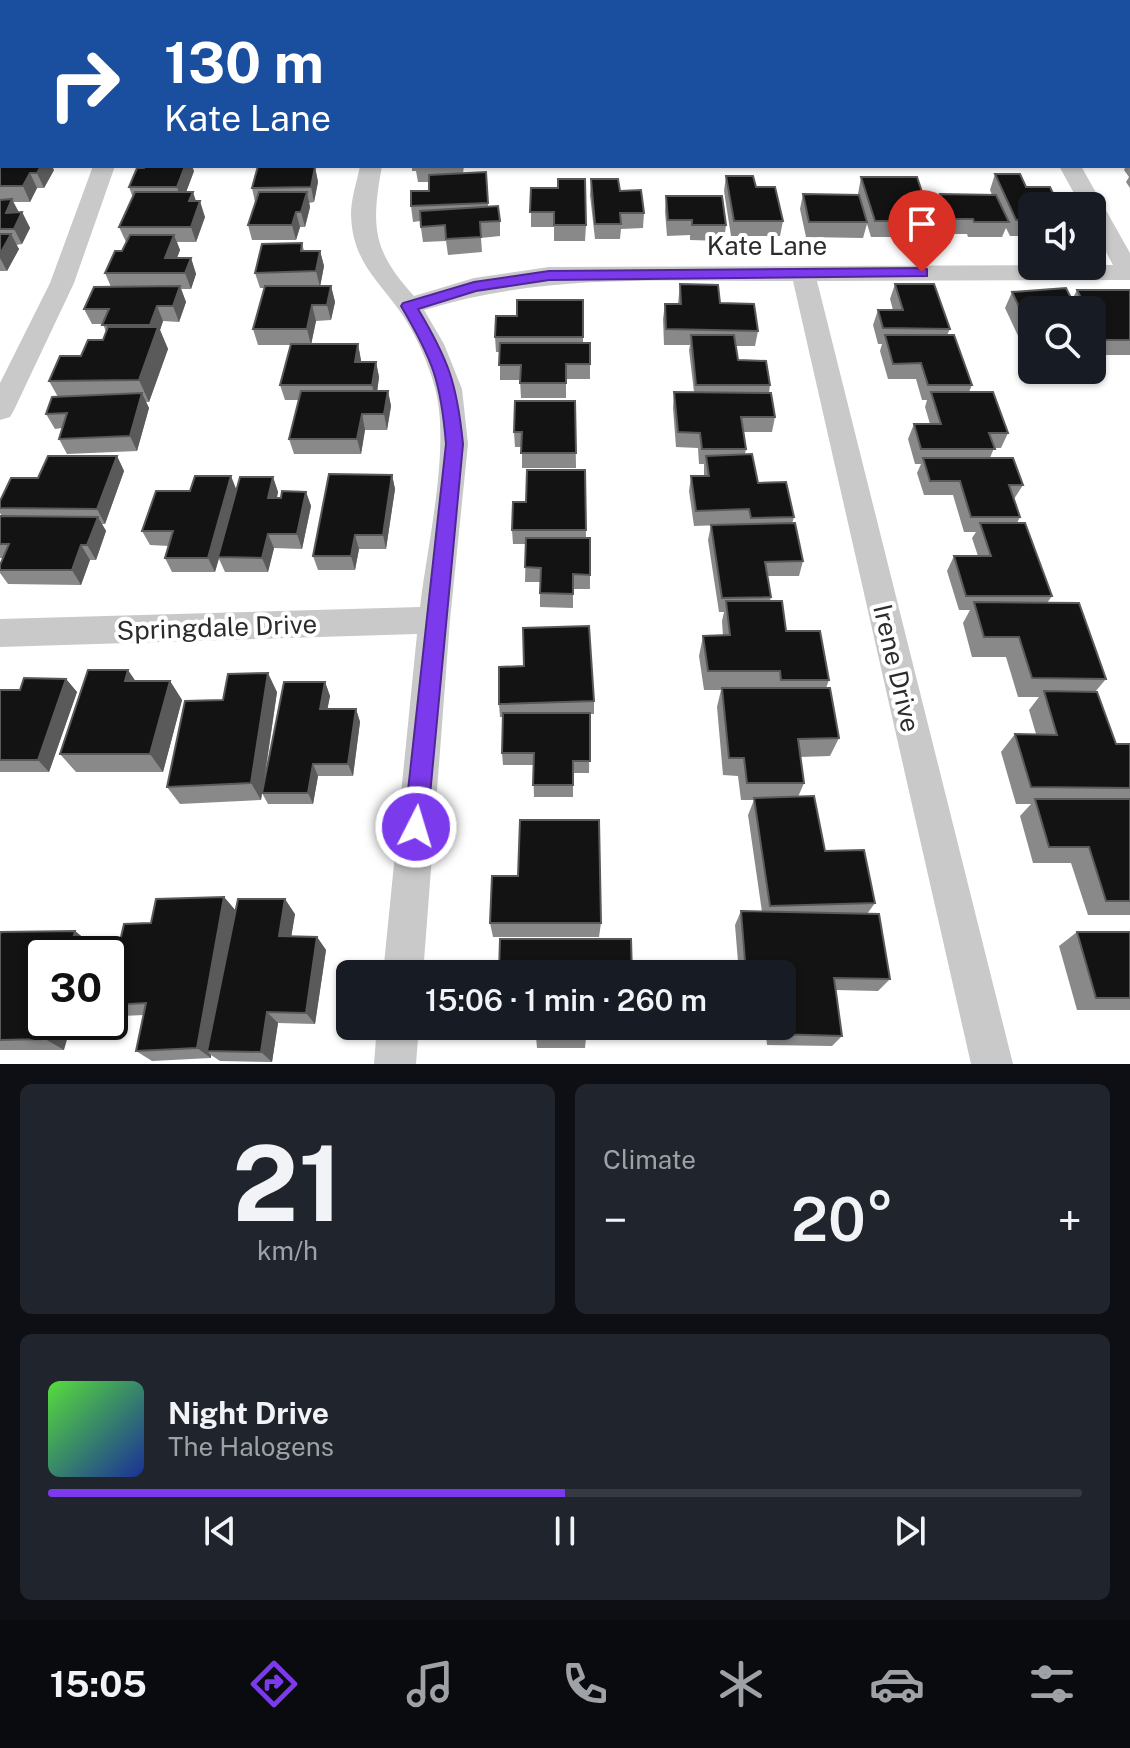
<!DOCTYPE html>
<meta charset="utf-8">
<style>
body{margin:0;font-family:"Public Sans",sans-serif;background:#20242c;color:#f1f3f6;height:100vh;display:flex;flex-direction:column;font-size:30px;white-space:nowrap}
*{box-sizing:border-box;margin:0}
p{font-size:26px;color:#9ea1a6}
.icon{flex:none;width:44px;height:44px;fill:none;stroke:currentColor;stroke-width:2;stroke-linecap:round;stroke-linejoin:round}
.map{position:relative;height:1064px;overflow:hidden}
.drawer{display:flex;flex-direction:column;gap:20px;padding:20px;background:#0d0f14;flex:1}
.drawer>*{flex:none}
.banner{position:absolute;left:0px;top:0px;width:1130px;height:168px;box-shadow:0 2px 6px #0004;background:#1a4fa0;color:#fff;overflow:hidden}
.fabs{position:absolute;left:1018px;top:192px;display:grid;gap:16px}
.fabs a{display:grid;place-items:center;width:88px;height:88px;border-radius:12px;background:#171b24;box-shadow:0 2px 6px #0004;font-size:40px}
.speed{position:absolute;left:24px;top:936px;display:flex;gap:16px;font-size:40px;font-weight:700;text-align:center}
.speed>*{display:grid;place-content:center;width:104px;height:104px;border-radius:50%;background:#171b24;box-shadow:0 2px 6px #0004;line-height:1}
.speed .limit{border:4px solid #111;border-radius:12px;background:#fff;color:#111}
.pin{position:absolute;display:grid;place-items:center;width:68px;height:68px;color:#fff;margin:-82px -34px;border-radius:50% 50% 50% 0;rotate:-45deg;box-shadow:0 0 8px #0007}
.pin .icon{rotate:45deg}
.me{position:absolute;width:88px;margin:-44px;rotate:5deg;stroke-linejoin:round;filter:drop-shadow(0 0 6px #0008)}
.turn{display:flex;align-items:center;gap:28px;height:168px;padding:0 32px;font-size:36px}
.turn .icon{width:104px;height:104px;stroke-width:2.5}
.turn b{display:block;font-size:56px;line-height:68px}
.big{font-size:60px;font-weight:600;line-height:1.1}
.drawer .tile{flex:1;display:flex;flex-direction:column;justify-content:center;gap:12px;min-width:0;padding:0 28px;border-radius:12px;background:#20242c}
.drawer .dial{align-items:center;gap:0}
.dial b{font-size:104px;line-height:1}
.song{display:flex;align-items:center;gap:24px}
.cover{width:96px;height:96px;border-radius:12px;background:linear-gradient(135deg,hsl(110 70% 55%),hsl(230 70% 35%))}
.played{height:8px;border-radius:4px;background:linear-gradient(90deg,#7c3aed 50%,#363941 50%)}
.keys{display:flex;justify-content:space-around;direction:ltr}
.heat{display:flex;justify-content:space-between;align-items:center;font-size:44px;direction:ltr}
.drawer .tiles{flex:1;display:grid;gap:20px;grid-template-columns:1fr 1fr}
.tile:last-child{grid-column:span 2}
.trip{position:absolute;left:336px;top:960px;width:460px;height:80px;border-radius:12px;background:#171b24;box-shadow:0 2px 6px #0004;font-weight:600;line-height:80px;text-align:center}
.tab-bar{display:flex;height:128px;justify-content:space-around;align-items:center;background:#090b0e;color:#9ea1a6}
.tab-bar .icon{width:56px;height:56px}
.tab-bar .active{color:#7c3aed}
.tab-bar b{font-size:36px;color:#f1f3f6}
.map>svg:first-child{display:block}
</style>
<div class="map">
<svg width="1130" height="1064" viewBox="0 0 1130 1064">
<rect width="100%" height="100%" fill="#fff"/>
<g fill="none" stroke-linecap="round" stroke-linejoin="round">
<path fill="#c9c9c9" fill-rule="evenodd" d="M179,0H197L178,2Z
M396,0H414V2H396Z
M970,0H988L990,2H972Z
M93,166H115L74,283L14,410L10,417L0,420V383L50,283Z
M360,166H382C371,226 372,250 414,296L474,278L549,267L1113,265L1092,226V206H1081L1059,166H1081L1130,253V280L817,281L1013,1064H971L793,281C667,282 546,272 424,310L444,344L462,389L468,444L450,620L423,974H383L417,634L0,647V619L420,607C427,546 451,446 435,388C428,362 415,332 399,310C375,277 352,259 351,214C351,199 357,181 360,166Z
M377,1026H419L416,1064H374Z"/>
</g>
<path fill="#898989" d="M0,0H55V2H2V96L0,99V3H1Z
M89,0H142L143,2H89Z
M215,0H268L267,2H212H216Z
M299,0H360V2H299Z
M857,0H953L954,2H857Z
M1023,0H1074L1073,2H1023Z
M1128,58L1130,59V188L1126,182L1129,177L1124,170L1126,166H1128L1130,158L1128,155Z
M0,132H2V166L54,170L44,188H37L30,202H13L19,212H22L30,228L22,244L16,245L19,249L7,271H0Z
M258,166L315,167L318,182L314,202L309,203L310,207L305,227H300L296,240H252L248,225L255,202L252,188Z
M412,166H464L463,173L486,172L488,206L500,221V236L481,238L482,252L448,255L446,241L423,242L420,221L413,222L411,206L429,191V182H418L416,171H412Z
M194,171L186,192L196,201L205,217L196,242H177L180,250L177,258H191L196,274L191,289H181L186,302L179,322L163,321L160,330L168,349L149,402H146L149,408L137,451L67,454L59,439L62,428L55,429L46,414L58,397L49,381L103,340L106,332L103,324H92L84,309L111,287L105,273L122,251L126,242L119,227L133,198L129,187Z
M995,174L1032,206V236H1010L1006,228L1002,237H968L967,234H944L935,210L940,194L992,195L990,190Z
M726,176L756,187L783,221L780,236H731L724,191Z
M861,177L928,210L923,225H901L897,237H871L867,224L863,238L806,237L800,209L803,194H858Z
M591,179L620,191L644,213L643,228L621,229L620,239H595L590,195Z
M531,188L586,225L585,241H554V227H531Z
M666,196L726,225L724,241L690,240V235L667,236L665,211Z
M302,243L304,251H320L324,266L320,286H331L335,302L331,320L316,321L311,344H358L361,362H376L379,377L377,391H388L391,406L387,430H365L361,454H294L289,439L299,400H285L280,385L291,345H258L253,329L265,288H260L255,273Z
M680,284L720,303L758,331L755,346H735L738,360L770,385L769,393L775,417L772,432H744L746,449L745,454L758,483L794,517L792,524L803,561L799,576H767L771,597L770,601L786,631L829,680L826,688L839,738L830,756L800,757L804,783L798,797L825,851L875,903L867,914L890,979L878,991L836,990L842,1036L832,1046L767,1045L765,1026H782V974H739L735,925L741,911L762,912L748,815L754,800H741L738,776L723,775L717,707L721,690H704L699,656L703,636H723L722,621L724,612H719L708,540L711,525L746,524L694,526L689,491L691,476H704V464H699L698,448L676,447L673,408L674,392H694L689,350L690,345H664L663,319L665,304H678Z
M895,284L950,329L947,335L972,385L969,392L1008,433L1001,448H994L990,458L1023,485L1014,499L1020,517L1017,523L1052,596L1047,603L1106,679L1095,692L1116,744H1130V915H1088L1071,863H1033L1020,816L1031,804H1016L1001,752L1015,734H1036L1029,710L1039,697H1018L1006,657H972L963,623L970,610H959L947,571L954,556H978L972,538L976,532H964L953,495H924L917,473L921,464H915L908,439L914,424H930L925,407L927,400H922L916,379H888L880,351L882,344H878L873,325L878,310H893L890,299Z
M1077,290H1130V355H1093L1092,310H1032V353H1026L1005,308L1012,292L1072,300Z
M583,300V343H590V379H566V398H521L520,380H500V352H496L495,337L517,316Z
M575,401L576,468H522V447H515L514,432Z
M117,456L124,471L105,524H102L106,531L96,560H90L81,585L8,584L0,573V565L3,558H0V516H2L0,513V501L38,478Z
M585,470L586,538L590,575V589H573V608L540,607V582H525L526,544H513L512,530L526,502Z
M392,475L395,489L386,549H359L355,570H318L313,556Z
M273,477L278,492L277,498L306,492L311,506L302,549L274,548L268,572H225L219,559L215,572H172L165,558L169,546L150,545L142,531L236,490Z
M66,679L77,692L49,772H0V690H20Z
M135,681H170L182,700L163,772H76L60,754Z
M325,682L330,696L327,709H356L360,722L353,776H318L313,804H268L262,793L261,800L180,804L167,787L223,700L277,692L264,783Z
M594,701V714H590L589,773H573V797H534L533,765H503L502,753L503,717H500L499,704Z
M224,897L236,911L295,914L291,937H317L326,950L315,1024L278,1023L272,1062L220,1061L211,1055V1058L152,1061L136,1051L144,1015L122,1016L110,1008V984L151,923Z
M490,923H601L599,937H493Z
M75,931L92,945L90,954H42L64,1050H0V935Z
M1077,932H1130V1010H1077L1059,946Z
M536,1037L586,1038L585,1048H537Z"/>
<path fill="#5a5a5a" d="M2,36V60L0,56V39Z
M0,58L2,62V96L1,99Z
M41,166H52L54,170L44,188L37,173Z
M185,166H192L194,171L182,203L177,187Z
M315,167L318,182L314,202L311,187Z
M30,173L37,188L30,202L23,186Z
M193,192L198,207L200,201L205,217L196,242L191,227L189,201Z
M307,192L310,207L305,227L301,212Z
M12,199L20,215L6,213Z
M22,212L30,228L22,244L14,229Z
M296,212L300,227L296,240L292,225Z
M11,234L19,249L7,271L0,258V254Z
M174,235L180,250L171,273L165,258Z
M320,251L324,266L320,287L316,271Z
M191,258L196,274L191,289L185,273Z
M180,286L186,302L179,322L173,306Z
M331,286L335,302L331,320L327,305Z
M312,305L316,321L311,345L307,329Z
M157,306L163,321L160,330L168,349L149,402L139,380L155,337L150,325Z
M358,344L361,360L358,377L355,362Z
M376,362L379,377L376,401L372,385Z
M388,391L391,406L387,430L384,414Z
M142,393L149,408L137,451L130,436Z
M362,414L365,430L361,454L357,439Z
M117,456L124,471L105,524L97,509Z
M392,475L395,489L386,549L383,535Z
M231,476L237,491L215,572L208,558Z
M273,477L278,492L273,513L268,498Z
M306,492L311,506L302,549L297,534Z
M98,517L106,531L96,560L87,545Z
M268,534L274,548L268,572L262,558Z
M355,535L359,549L355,570L351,556Z
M81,545L90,560L81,585L72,570Z
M128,670L141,689L125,681Z
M268,673L277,692L261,800L251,783Z
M66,679L77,692L49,772L38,760Z
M170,681L182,700L163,772L150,754Z
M325,682L330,696L325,722L320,709Z
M356,709L360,722L353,776L348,764Z
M313,764L318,776L313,804L308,793Z
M224,897L236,911L207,1051L211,1055V1058L197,1048Z
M285,899L295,914L289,950L279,936Z
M75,931L92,945L90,954H69Z
M317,937L326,950L315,1024L306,1013Z
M267,1012L278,1023L272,1062L261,1052Z
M50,1022H72L64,1050L45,1039Z"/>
<path fill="#131313" stroke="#5a5a5a" stroke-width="2" d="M432,0H472V2H432Z
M478,0H517V2H478Z
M538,0H581V2H538Z
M587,0H622V1L587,2Z
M645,0H690V2H645Z
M696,0H736V2H696Z
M757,0H799L800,2H758Z
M805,0H844L845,2H805Z
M866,0H908L909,2H867Z
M914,0H953L954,2H915Z
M0,3H2V26H0Z
M1128,58L1130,59V83H1128Z
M1128,92L1130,95V114H1128Z
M1128,121H1130V137H1128Z
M0,132H2V148H0Z
M0,154H2V166H41L37,173H30L23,186H0Z
M145,166H185L177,187H129L137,168H144Z
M258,166H303L315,167L311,187L252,188Z
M416,166H461V167Z
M486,172L488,203L411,206V191H429V175Z
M995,174H1020L1026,187H1050L1059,206H1032V220H1016Z
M726,176H753L756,187H775L783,221H734Z
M861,177H917L928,210H898L902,221H875Z
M558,179H585L586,225H554V212H530L531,188H558Z
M591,179H618L620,191L641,190L644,213H620L621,224H595Z
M135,192H193L189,201H200L191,227H119Z
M259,192H307L301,212H296L292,225H248Z
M803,194L859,195L867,222H809Z
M940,194L996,195L1009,222H974L973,219H950Z
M666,196H722L726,225H692V220H668Z
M12,199L6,213L22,212L14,229H0V200Z
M498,206L500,221L480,222L481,237L446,239L445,225L421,227L420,211Z
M0,234H11L0,254Z
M130,235H174L165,258H191L185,273H105L115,251H122Z
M302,243L301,251H320L316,271L255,273L262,244Z
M680,284L718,285L720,303L754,304L758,331L666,329L665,304H681Z
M895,284H934L950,329L883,328L878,310H903Z
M180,286L173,306H157L150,325H102L109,309H84L94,287Z
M265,286H331L327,305H312L307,329H253Z
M1066,288L1077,310H1032V334L1012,292Z
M1077,290H1130V340H1101L1092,321V310H1087Z
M517,300H583V337H495L496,316H517Z
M108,327H158L139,380L49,381L60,356H81L88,340H103Z
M691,335H734L738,360L766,361L770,385H696Z
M885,335H954L972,385H928L921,363L893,364Z
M500,343H590V364H566V383H520L521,365H499Z
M291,344H358L355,362H376L372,385H280Z
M301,391H388L384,414H362L357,439H289Z
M674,392L771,393L775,417H741L746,449H702L700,433L678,432Z
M931,392H993L1008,433H989L995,449H921L914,424H941Z
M142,393L130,436L59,439L67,413L46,414L52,397Z
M515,401H575L576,453H521L522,432H514Z
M752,454L758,483L786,482L794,517L751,518L749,509L696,511L691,476H709L706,456Z
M48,456H117L97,509L0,508V501L11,478H38Z
M923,458H1013L1023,485H1009L1020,517H971L960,481H930Z
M527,470H585L586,530H512L513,502H526Z
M329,474L392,475L383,535H355L351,556H313Z
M195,476H231L208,558H165L173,531H142L156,491H190Z
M240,477H273L268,498H281L282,491L306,492L297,534H268L262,558L218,557Z
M0,516L98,517L87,545H81L72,570H0V565L9,544H0Z
M795,523L803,561L765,562L771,597L722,598L711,525Z
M980,523H1025L1052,596H966L954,556H991Z
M526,538H590V575L573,574V594L540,593L541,568L525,567Z
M726,601H782L786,631H820L829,680H781L780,671H708L703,636L730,635Z
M974,602L1079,603L1106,679L1032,678L1019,637H984Z
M589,626L594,701L499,704V667L524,666L523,628Z
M88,670H128L125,681H170L150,754H60Z
M268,673L251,783L167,787L185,701L223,700L228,674Z
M24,678L66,679L38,760H0V690H20Z
M284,682H325L320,709H356L348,764H313L308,793H262Z
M722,688H830L839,738L798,739L804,783H747L744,758H729Z
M1044,691L1097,692L1116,744H1130V788L1031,787L1015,734L1057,735Z
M503,713H590V761H573V785H533L534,753H502Z
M814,796L825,851L864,850L875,903L770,906L754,798Z
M1035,799H1130V901H1106L1089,847H1049Z
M520,820H599L601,923H490L492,876H518Z
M224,897L197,1048L136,1051L146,1003L110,1005V984L124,924L151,923L156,899Z
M238,899H285L279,936L317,937L306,1013L267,1012L261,1052L207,1051Z
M741,911L879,914L890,979L834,978L842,1036L775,1034L774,1026H782V974H746Z
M75,931L69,954H42V1022H50L45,1039L0,1040V935L1,932Z
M1077,932H1130V998H1096Z
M500,939H631L632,974H499Z
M536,1026H586V1038L536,1037Z"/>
<path fill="#7c3aed" stroke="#51269a" stroke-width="2" d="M922,268L927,269V276L549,280L476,291L418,309C449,361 457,384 463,444L427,827L424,834L416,837L408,834L404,827L446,444C441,382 433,360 401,306L403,303L474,282L549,271Z"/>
<g text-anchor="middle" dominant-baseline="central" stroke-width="8" stroke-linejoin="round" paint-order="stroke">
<g font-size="26" fill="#2c2c2c" stroke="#fff">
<text x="767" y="245">Kate Lane</text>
<text transform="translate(217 627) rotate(-2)">Springdale Drive</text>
<text transform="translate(897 668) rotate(77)">Irene Drive</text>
</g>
</g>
</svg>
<div class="fabs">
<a><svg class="icon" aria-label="sound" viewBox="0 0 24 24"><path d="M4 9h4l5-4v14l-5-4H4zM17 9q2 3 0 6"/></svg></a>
<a><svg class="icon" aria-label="search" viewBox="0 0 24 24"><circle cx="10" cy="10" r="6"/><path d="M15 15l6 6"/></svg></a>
</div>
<div class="speed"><div class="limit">30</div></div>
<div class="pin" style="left:922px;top:272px;background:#d93025"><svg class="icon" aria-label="arrive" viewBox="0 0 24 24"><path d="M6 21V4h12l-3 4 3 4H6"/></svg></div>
<svg class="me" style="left:416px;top:827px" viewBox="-20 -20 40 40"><circle r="17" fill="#7c3aed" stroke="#fff" stroke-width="3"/><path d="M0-11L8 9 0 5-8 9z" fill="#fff"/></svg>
<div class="trip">15:06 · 1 min · 260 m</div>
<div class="banner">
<div class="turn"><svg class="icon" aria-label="right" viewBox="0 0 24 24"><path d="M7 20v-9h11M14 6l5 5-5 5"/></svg><div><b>130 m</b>Kate Lane</div></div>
</div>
</div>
<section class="drawer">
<div class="tiles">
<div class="tile dial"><b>21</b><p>km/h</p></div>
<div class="tile"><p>Climate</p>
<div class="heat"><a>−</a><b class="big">20°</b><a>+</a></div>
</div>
<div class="tile">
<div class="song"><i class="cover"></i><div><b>Night Drive</b><p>The Halogens</p></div></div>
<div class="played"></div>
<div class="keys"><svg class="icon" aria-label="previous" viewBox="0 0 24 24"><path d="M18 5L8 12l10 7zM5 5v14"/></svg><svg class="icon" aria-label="pause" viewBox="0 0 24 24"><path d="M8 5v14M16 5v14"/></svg><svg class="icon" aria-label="next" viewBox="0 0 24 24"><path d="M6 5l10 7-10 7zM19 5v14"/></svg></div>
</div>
</div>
</section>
<nav class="tab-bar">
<b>15:05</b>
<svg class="icon active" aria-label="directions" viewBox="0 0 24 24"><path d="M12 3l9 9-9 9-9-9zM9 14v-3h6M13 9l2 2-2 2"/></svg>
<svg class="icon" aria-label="music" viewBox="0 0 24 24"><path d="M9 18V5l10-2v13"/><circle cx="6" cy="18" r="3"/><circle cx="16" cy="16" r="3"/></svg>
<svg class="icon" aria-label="phone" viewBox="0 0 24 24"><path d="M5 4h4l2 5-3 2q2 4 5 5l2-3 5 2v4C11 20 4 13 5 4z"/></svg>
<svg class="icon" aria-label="climate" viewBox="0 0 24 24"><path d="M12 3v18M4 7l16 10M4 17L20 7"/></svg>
<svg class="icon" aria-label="car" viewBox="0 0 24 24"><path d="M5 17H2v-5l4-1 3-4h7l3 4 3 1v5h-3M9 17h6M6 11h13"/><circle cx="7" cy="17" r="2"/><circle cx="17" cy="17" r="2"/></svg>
<svg class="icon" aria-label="filters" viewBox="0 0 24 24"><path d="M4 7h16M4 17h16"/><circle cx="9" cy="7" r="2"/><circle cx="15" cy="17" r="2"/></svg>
</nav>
